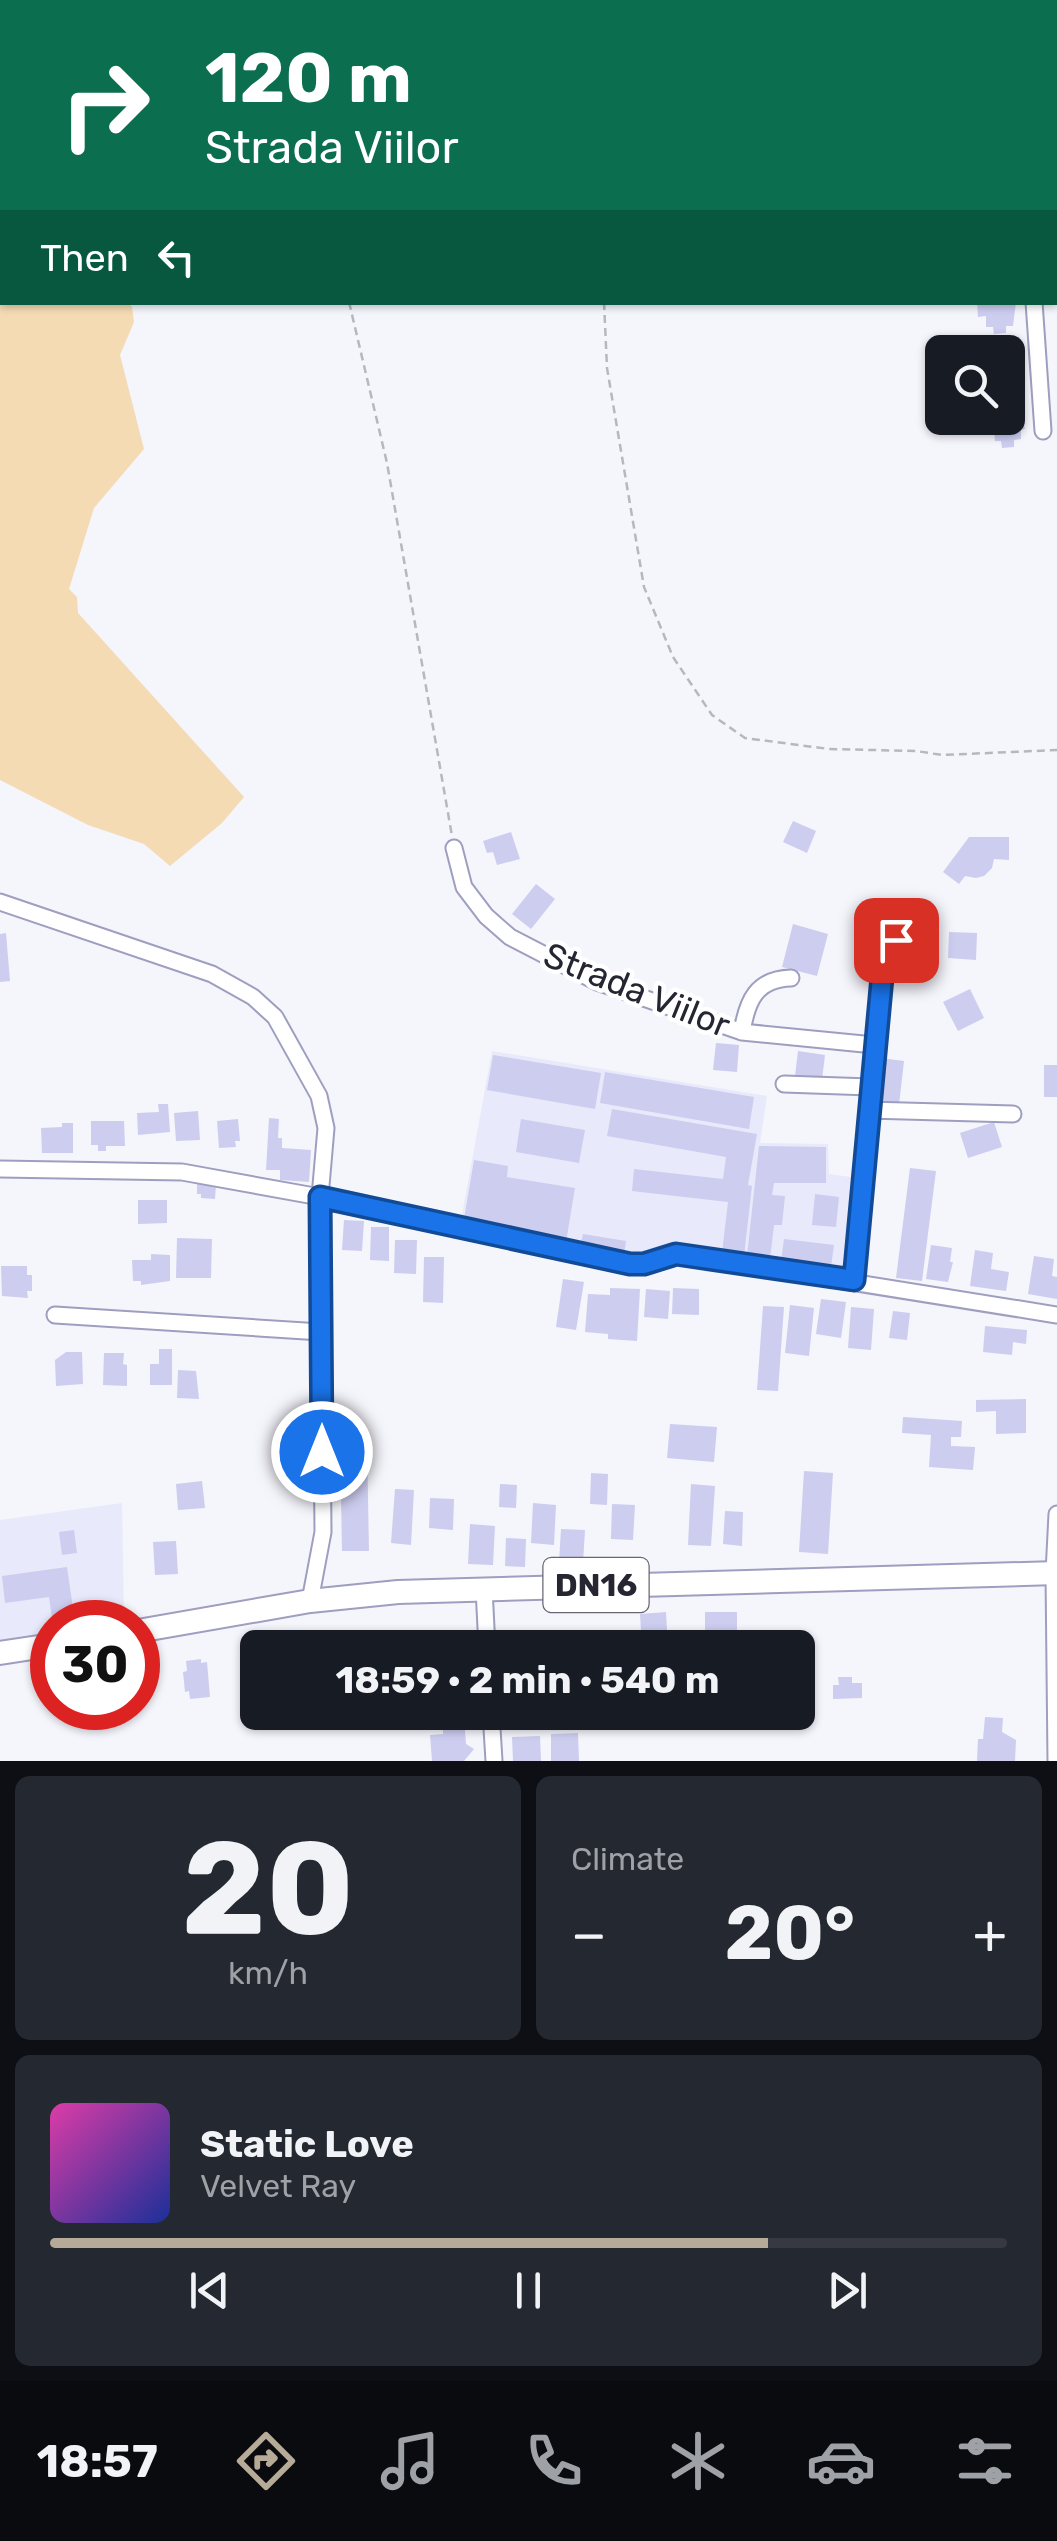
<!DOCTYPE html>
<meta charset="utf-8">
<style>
body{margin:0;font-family:Rubik,sans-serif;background:#242831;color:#f1f3f6;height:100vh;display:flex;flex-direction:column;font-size:38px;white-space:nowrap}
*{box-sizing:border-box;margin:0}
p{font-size:32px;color:#9ea1a6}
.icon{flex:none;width:55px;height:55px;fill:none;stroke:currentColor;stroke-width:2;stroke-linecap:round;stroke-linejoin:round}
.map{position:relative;height:1761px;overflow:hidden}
.side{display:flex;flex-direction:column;gap:15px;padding:15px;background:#0d0f14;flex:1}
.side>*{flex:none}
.top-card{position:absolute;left:0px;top:0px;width:1058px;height:305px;box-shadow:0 2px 8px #0004;background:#0b6e4f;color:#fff;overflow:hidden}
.buttons{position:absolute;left:925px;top:335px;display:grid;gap:20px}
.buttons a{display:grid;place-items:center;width:100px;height:100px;border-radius:15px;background:#171b24;box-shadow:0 2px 8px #0004;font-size:50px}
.speed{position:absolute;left:30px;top:1600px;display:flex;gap:20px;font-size:50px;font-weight:700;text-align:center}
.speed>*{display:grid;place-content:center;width:130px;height:130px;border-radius:50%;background:#171b24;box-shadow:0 2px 8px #0004;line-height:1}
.speed .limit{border:15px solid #d22;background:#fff;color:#111}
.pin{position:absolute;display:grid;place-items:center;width:85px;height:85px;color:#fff;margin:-42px;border-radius:20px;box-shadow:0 5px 15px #0006}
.me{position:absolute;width:110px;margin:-55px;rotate:0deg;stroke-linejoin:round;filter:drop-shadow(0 0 8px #0008)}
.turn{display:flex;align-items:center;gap:35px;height:210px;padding:0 40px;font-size:45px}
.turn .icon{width:130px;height:130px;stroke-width:2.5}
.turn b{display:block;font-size:70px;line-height:85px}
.then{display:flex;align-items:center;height:95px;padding:0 40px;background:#0003;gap:20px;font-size:38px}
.big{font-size:75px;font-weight:700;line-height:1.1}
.side .widget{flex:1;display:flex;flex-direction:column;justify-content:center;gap:15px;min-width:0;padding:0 35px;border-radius:15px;background:#242831}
.side .dial{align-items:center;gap:0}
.dial b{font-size:130px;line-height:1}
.song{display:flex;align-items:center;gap:30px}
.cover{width:120px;height:120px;border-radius:15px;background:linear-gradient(135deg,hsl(320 70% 55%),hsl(230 70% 35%))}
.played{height:10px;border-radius:5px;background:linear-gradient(90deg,#b6ab98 75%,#363941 75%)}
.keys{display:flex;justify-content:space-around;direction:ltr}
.heat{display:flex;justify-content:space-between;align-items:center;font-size:55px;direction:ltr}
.side .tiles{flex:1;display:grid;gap:15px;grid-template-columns:1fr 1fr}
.widget:last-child{grid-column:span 2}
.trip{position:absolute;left:240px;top:1630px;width:575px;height:100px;border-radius:15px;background:#171b24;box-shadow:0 2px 8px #0004;font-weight:700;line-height:100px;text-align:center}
.dock{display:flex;height:160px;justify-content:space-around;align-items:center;background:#090b0e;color:#9ea1a6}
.dock .icon{width:70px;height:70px}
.dock .current{color:#b6ab98}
.dock b{font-size:45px;color:#f1f3f6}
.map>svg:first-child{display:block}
</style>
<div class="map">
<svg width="1057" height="1761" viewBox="0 0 1057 1761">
<rect width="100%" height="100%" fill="#f5f5fc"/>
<path fill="#e8e9fa" d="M492,1051L767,1096L760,1143L828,1144L829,1174L858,1178L847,1273L667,1247L631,1259L460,1226Z
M122,1503L124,1622H52V1638L0,1646V1520Z"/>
<path fill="#f4dbb4" d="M0,0H100L2,2V302H127L132,307L134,322L120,355L144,449L94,508L69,589L77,597L78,613L244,797L222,823L170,866L144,844L88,825L0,780Z"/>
<path fill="#cdcdf0" d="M977,302H1016L1013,326H1006V333L994,334L993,327H986V316L978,317Z
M1022,379L1023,400H1019L1025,429L1021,430V439L1014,440V447L1002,448L1001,441H995L994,431H986L985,418H1008V380Z
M793,821L816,831L807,853L783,842Z
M511,832L520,859L497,865L493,852L487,853L483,841Z
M969,837H1009V860L994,859L992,868L984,876L976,878L965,876L959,884L943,872Z
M536,884L555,899L531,929L512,914Z
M793,924L828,934L817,976L782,967Z
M949,932L977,933L976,960L948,958Z
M6,933L10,981L0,982V934Z
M970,989L984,1018L958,1031L943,1002Z
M716,1043L739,1045L737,1072L713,1070Z
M798,1051L825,1055L822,1080L795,1076Z
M493,1055L601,1073L595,1109L487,1090Z
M881,1058L904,1061L899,1105L876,1102Z
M1044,1065H1057V1097H1044Z
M605,1072L754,1097L749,1129L600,1103Z
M158,1104H168L170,1132L138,1135L137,1113L159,1112Z
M612,1109L757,1134L748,1185L752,1186L744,1256L722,1253L728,1202L632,1191L634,1169L723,1179L726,1157L607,1136Z
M198,1111L200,1140L176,1141L174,1113Z
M269,1118L279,1119L278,1138H282V1148L311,1150L309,1182L280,1180V1170H266Z
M238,1119L240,1141H235L236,1147L219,1148L217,1121Z
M521,1119L585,1130L579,1163L516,1152Z
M91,1121H124L125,1146H106V1151H98V1145H91Z
M994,1122L1002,1147L968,1158L960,1133Z
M62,1123H73V1153H42L41,1128L62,1127Z
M759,1146L826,1147V1183H774L772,1195L785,1196L782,1225H774L770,1259L747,1256Z
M474,1160L508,1166L507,1177L575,1188L566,1242L463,1225Z
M910,1168L936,1171L922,1281L896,1278Z
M197,1183L216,1184L215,1199L201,1198V1194H197Z
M815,1194L839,1197L836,1227L812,1225Z
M138,1200H167V1223L138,1224Z
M344,1220L364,1221L362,1251L342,1250Z
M371,1227H389V1261L370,1260Z
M583,1234L626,1241L624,1255L580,1247Z
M177,1238L212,1239L211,1278H176Z
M784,1239L834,1245L831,1267L781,1261Z
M395,1240H417L416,1274L394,1273Z
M931,1245L952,1248L950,1262H953L948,1282L926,1279Z
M975,1250L993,1253L991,1269L1009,1272L1006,1291L970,1286Z
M151,1254L170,1255V1281L141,1285V1281H133L132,1260H151Z
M1034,1256L1054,1259L1052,1276L1057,1277V1299L1028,1294Z
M424,1257H444L443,1303L423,1302Z
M1,1266H27V1275H32V1291H27L28,1298L2,1296Z
M563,1279L584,1282L576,1330L556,1327Z
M610,1288L640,1289L637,1341L608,1339V1334L585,1332L588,1294L610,1295Z
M673,1288L699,1289V1315L672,1314Z
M646,1289L670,1291L668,1319L644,1317Z
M821,1299L846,1302L841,1338L816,1334Z
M790,1305L814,1308L809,1356L785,1353Z
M763,1306L784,1307L778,1391L757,1390Z
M851,1307L874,1309L871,1350L848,1348Z
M893,1311L910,1313L907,1340L889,1338Z
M985,1326L1027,1330L1026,1344L1013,1342L1012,1355L983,1352Z
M159,1349H172V1385H150V1364H159Z
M66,1352H82L83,1384L56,1386L55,1360Z
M104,1353H124L123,1364L127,1365V1386L103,1385Z
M178,1370L196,1371L199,1399L177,1398Z
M1026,1399V1433L996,1434V1411L976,1412V1400Z
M903,1417L962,1421L961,1437H951V1446L975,1447L973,1470L929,1467L931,1435L902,1433Z
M670,1424L717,1427L714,1462L667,1458Z
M340,1442H367L369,1551H342Z
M804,1471L833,1473L828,1554L799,1552Z
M591,1473L608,1474L607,1505L590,1504Z
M202,1481L205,1508L178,1510L176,1484Z
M500,1484L517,1485L516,1508L499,1507Z
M691,1484L715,1486L711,1546L688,1545Z
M395,1489L414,1490L411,1545L391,1543Z
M430,1498L454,1499L453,1530L429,1528Z
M533,1503L556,1505L554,1545L531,1543Z
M612,1504L635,1505L633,1540L611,1539Z
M725,1511L743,1512L742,1546L723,1544Z
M470,1524L495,1526L493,1565L468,1564Z
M561,1529L585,1530L583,1563L559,1562Z
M74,1530L77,1553L62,1555L59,1532Z
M506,1538L526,1539L525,1567L505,1566Z
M176,1541L178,1574L155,1575L153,1542Z
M67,1567L74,1615L52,1618L49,1597L5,1603L2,1576Z
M666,1612L668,1648H642L640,1614Z
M705,1612H737V1641H705Z
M438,1632L445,1634L453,1648H419L422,1637Z
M779,1636H801V1664H798V1648H780Z
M258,1651V1686H250L246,1652Z
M201,1659V1663L207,1662L210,1697L190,1699L189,1691L185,1692L183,1672L187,1671L186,1661Z
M838,1677H852V1683H862V1698L833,1699V1685H839Z
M985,1717L1003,1718L1002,1732L1016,1740L1015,1761H977L978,1739H983Z
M464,1718L466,1744L474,1749L464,1761H432L430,1735L443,1734V1719Z
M578,1733L579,1761H551V1734Z
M540,1736L541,1761H513L512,1737Z"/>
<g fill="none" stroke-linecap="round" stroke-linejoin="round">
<defs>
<path id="minor" d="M1034,302L1043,431
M454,848L464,887L486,916L510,937L597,982L742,1032L874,1045
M0,902L212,974L253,997L275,1017L319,1096L326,1128L320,1197L323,1532L310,1601
M742,1032C747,1001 756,979 791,978
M784,1084L870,1087
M868,1110L1013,1114
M0,1169L182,1172L320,1197L630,1264H644L676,1254L1057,1315
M853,1280L882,977L896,941L918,911
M55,1315L321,1332
M484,1588L487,1648
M491,1712L494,1761
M1056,1761L1054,1573L1057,1514"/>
<path id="highway" d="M138,1631L310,1601L398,1592L1057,1573
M0,1653L52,1645"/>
</defs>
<use href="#minor" stroke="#9e9ec0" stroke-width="19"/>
<use href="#highway" stroke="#9e9ec0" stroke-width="26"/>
<path stroke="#b7b7c0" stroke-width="2.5" stroke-dasharray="8 5" stroke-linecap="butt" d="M267,0L268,2
M579,2V0
M349,302L387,463L452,836
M604,302L607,368L644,587L673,657L712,715L745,738L829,749L916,751L942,755L1057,750"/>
<use href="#minor" stroke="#fff" stroke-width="15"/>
<use href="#highway" stroke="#fff" stroke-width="22"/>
</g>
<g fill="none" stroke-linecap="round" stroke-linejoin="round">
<defs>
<path id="route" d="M322,1452L320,1197L630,1264H644L676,1254L854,1280L882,977L896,940"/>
</defs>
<use href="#route" stroke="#114b97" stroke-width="25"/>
<use href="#route" stroke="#1a73e8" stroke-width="18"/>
</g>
<g text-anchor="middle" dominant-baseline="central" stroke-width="9" stroke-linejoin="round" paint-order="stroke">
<rect fill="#fff" stroke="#676770" stroke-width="2.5" x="543.5" y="1558" width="105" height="54" rx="8"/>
<g font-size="32" font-weight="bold" fill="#262633">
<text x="596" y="1585">DN16</text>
</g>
<g font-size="35" fill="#262633" stroke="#fff">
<text transform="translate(637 990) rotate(22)">Strada Viilor</text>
</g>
</g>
</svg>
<div class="buttons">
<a><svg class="icon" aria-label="search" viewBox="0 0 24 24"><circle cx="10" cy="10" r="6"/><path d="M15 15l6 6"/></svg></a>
</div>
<div class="speed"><div class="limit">30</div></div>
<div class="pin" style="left:896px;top:940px;background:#d93025"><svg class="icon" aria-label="arrive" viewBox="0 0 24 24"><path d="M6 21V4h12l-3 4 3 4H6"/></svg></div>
<svg class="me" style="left:322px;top:1452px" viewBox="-20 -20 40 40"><circle r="17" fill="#1a73e8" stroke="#fff" stroke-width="3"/><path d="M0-11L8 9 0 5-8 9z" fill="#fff"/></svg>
<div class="trip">18:59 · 2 min · 540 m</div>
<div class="top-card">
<div class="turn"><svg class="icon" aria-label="right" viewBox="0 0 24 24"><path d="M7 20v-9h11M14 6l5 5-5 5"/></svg><div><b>120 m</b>Strada Viilor</div></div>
<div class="then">Then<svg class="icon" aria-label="left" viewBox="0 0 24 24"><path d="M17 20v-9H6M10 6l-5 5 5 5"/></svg></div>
</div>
</div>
<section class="side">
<div class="tiles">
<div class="widget dial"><b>20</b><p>km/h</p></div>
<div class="widget"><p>Climate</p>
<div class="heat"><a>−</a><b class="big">20°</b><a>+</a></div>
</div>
<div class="widget">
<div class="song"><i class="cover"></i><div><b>Static Love</b><p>Velvet Ray</p></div></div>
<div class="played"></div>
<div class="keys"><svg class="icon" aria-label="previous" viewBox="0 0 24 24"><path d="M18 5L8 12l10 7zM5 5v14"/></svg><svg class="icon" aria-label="pause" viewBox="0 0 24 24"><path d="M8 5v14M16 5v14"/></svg><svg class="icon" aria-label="next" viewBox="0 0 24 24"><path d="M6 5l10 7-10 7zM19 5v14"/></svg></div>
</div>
</div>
</section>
<nav class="dock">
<b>18:57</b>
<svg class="icon current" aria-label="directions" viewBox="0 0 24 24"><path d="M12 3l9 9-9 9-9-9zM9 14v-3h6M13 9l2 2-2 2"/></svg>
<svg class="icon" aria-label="music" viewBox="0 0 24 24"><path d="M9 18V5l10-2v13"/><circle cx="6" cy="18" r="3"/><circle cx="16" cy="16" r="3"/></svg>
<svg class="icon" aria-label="phone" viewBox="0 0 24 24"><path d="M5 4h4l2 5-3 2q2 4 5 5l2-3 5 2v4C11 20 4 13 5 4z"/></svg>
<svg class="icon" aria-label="climate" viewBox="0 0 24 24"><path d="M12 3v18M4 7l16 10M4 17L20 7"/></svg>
<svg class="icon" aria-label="car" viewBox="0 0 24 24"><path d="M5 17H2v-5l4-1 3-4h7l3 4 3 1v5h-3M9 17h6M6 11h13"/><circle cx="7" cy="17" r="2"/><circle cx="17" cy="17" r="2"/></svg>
<svg class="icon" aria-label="filters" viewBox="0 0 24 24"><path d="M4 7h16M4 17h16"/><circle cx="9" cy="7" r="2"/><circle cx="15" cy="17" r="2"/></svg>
</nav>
